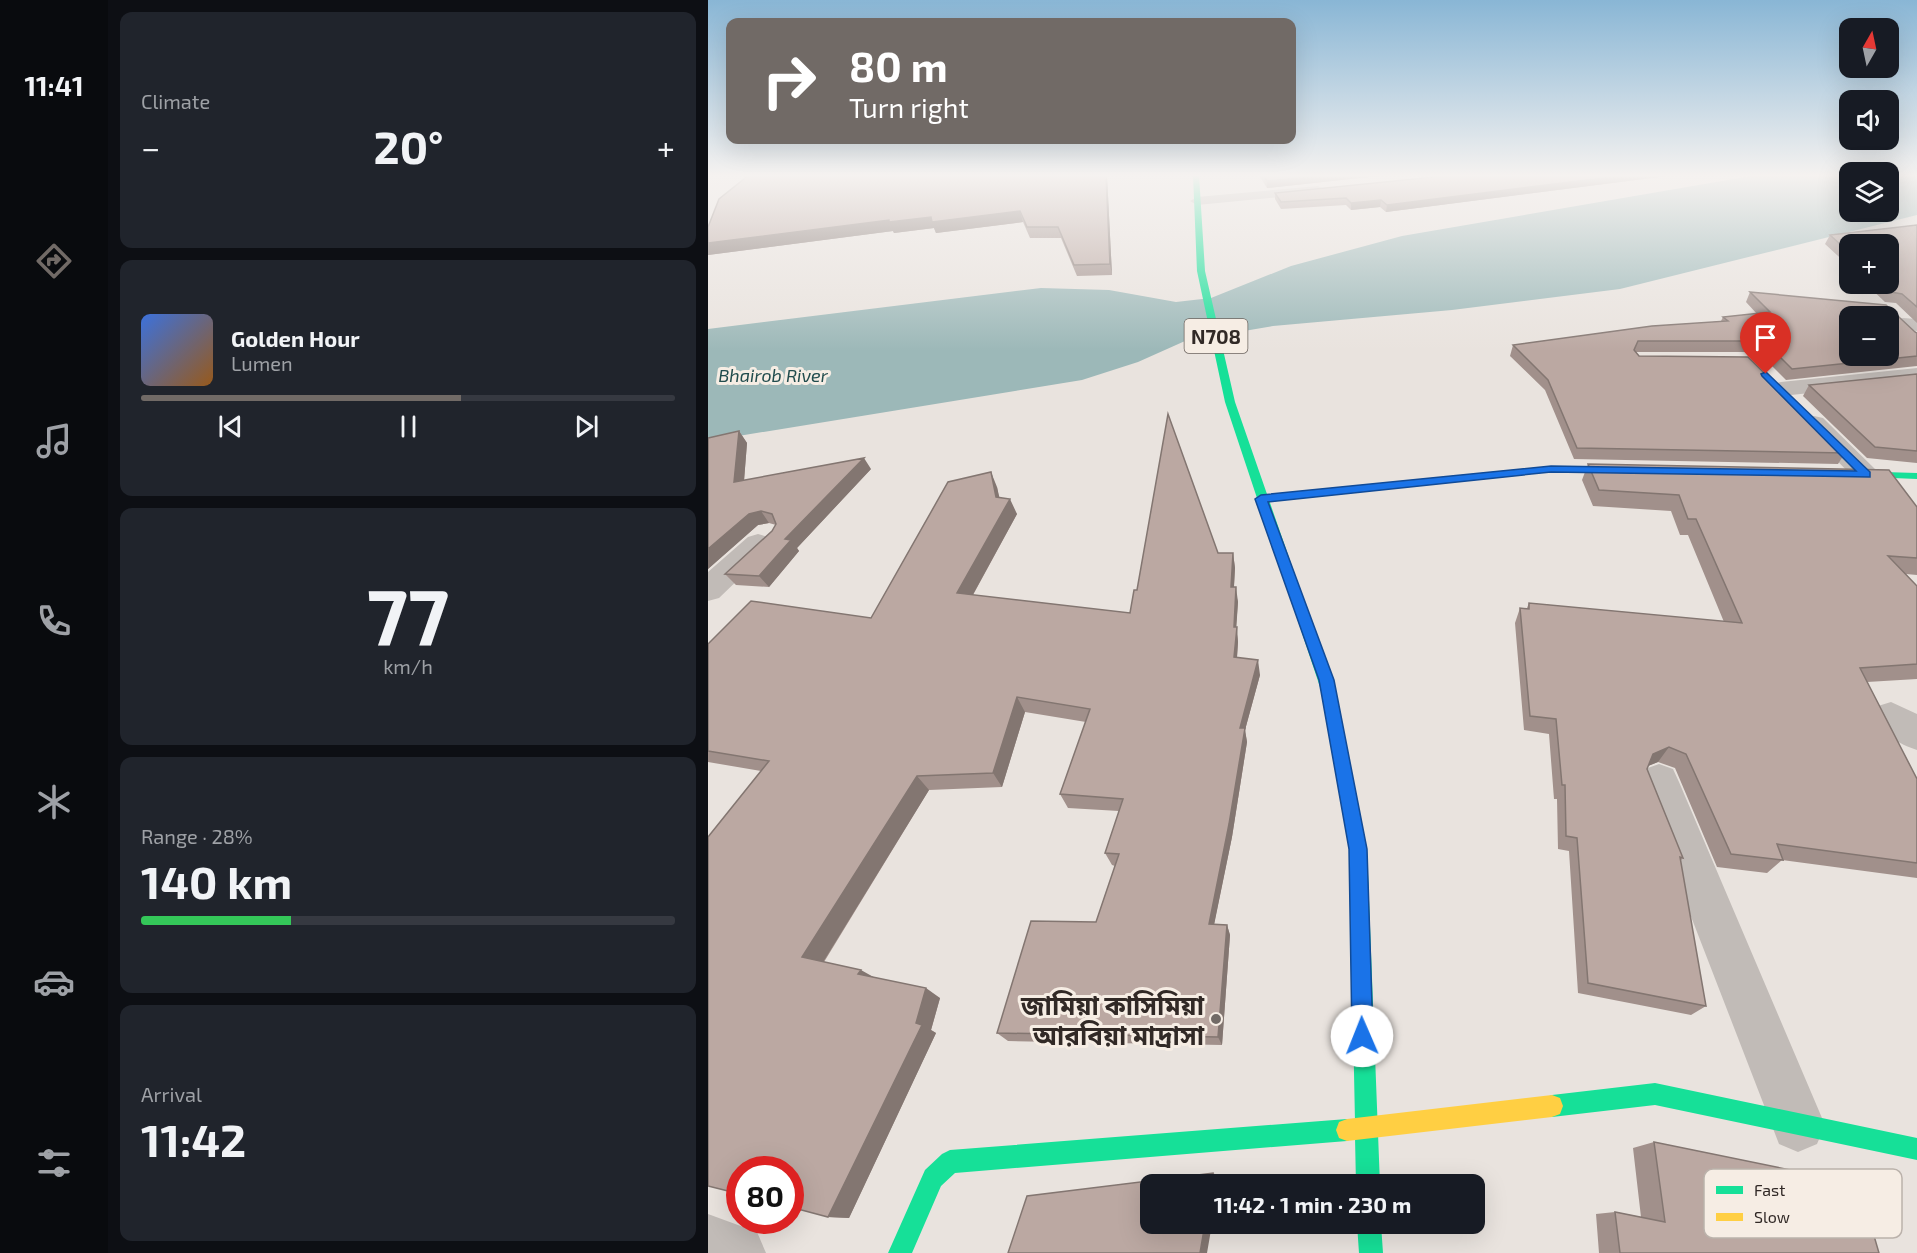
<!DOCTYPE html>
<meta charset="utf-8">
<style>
body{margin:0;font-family:"Exo 2","Noto Sans Bengali",sans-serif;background:#20242c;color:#f1f3f6;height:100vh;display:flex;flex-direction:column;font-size:22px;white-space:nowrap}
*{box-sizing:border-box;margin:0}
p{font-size:20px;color:#9ea1a6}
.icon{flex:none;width:33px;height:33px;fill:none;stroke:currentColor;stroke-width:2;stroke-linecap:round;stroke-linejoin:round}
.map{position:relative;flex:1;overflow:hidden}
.drawer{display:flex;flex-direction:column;gap:12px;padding:12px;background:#0d0f14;width:600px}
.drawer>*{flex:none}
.top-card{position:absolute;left:18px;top:18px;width:570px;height:126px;border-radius:12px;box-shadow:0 6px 24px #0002;background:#716a66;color:#fff;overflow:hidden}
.needle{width:39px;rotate:9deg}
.fabs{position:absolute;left:1131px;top:18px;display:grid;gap:12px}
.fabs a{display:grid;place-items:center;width:60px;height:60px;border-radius:12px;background:#171b24;box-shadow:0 6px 24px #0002;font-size:30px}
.speed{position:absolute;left:18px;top:1156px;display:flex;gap:12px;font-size:30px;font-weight:700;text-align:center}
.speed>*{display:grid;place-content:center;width:78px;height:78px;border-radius:50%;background:#171b24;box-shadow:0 6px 24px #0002;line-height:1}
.speed .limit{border:9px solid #d22;background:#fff;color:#111}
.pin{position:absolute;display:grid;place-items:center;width:51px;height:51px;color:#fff;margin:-62px -26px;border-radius:50% 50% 50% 0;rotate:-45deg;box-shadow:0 0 6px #0007}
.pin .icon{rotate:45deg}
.me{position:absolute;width:66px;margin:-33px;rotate:359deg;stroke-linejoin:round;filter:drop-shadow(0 0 4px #0008)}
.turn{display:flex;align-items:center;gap:21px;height:126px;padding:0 24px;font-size:27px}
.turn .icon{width:78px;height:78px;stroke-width:2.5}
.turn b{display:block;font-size:42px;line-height:51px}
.big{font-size:45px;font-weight:700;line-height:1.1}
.drawer .tile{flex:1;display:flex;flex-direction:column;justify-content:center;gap:9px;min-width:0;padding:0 21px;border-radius:12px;background:#20242c}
.drawer .dial{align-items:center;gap:0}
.dial b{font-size:78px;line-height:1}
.song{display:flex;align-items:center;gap:18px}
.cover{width:72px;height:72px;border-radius:9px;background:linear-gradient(135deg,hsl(220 70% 55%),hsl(30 70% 35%))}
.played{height:6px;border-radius:3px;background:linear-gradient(90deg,#716a66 60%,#363941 60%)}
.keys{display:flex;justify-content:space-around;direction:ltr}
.heat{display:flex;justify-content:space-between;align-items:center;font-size:33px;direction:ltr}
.charge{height:9px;border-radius:4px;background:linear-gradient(90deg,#34c759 28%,#363941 0)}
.trip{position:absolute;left:432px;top:1174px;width:345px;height:60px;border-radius:12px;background:#171b24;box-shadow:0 6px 24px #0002;font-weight:700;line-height:60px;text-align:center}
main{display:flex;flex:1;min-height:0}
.tabs{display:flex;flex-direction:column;width:108px;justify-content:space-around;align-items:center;background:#090b0e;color:#9ea1a6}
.tabs .icon{width:42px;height:42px}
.tabs .current{color:#716a66}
.tabs b{font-size:27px;color:#f1f3f6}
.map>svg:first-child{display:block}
</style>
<main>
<nav class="tabs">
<b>11:41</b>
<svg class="icon current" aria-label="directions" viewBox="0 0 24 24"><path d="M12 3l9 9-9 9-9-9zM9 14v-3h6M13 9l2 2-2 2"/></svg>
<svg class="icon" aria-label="music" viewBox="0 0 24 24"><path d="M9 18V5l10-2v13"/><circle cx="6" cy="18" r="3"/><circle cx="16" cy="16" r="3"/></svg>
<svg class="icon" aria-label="phone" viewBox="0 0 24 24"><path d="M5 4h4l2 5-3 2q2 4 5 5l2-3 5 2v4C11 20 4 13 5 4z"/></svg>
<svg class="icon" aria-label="climate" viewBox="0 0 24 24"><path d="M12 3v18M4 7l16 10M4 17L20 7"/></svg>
<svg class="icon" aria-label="car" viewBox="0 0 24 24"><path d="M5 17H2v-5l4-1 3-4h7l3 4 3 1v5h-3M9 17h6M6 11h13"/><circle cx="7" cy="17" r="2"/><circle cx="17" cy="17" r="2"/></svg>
<svg class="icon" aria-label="filters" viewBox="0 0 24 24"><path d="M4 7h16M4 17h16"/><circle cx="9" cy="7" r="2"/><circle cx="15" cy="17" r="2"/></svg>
</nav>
<section class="drawer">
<div class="tile"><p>Climate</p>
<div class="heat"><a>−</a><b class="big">20°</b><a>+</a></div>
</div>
<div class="tile">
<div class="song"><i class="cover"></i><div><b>Golden Hour</b><p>Lumen</p></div></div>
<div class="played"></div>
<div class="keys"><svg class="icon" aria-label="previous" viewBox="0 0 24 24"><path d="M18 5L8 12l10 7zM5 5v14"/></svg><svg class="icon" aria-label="pause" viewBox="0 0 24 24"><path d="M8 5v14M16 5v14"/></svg><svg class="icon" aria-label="next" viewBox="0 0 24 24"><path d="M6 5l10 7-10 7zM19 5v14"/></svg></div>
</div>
<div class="tile dial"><b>77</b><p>km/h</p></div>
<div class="tile"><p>Range · 28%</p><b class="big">140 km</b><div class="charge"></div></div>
<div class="tile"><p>Arrival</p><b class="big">11:42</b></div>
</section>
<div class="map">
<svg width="1209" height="1253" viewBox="0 0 1209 1253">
<rect width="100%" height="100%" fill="#e9e3de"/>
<path fill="#9cb8b8" d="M1049,175H1141L1142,212H1180L1181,175H1209V215L912,289L744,310L565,326L477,341L430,362L374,380L0,441V329L333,288L401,290L468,302L503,298L583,266L694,236Z"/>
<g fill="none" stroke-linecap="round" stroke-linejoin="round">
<path fill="#c1bbb7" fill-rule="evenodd" d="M610,186L617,190L615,193L489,205L482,201L489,197Z
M1195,318L1209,319V331L1188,328L1185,324L1188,320Z
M1209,368V382L1073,396L1065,394L1062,389L1065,384L1073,382Z
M1106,416L1115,418L1167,469L1171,475L1167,481L1158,483L1149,481L1097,428L1094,423L1097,418Z
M50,534L60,537L65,544L60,551L11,598L0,601V572L40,537Z
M1183,702L1209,714V750C1191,744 1173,734 1165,717L1170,706Z
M951,764L965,769L971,782L1117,1125L1109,1144L1090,1152L1071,1144L931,782L937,769Z
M0,1214L49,1232L58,1253H0Z"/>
<path fill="#16e098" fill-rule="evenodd" d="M485,175H491L497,271L527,402L628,693L626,697L621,699L616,697L614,693L517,402L489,271Z
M1141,471L1209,473V479L1137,476V472Z
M651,865L657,868L660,874L672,1185H648L647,1137L639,1141L247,1173L233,1186L204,1253H180L217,1170L234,1154L242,1150L639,1119L647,1122L642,874L645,868Z
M947,1083L1209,1138V1160L947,1105L844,1117L836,1114L833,1106L836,1098L844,1095Z
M649,1224H673L675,1253H651Z"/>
<path fill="#ffcf43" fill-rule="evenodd" d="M843,466L922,467L927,470L922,473L843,472L553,502L547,499L553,496Z
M621,687L626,689L628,693L659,849L660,874L657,880L651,883L645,880L642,874L641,849L614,693L616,689Z
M844,1095L852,1098L855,1106L852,1114L844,1117L639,1141L631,1138L628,1130L631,1122L639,1119Z"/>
</g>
<path fill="#a1908b" d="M399,175L404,275L369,276L353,238H322L315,222L228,233L226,228L186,233L185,231L0,255V227Z
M551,175H679L559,188Z
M746,175H967L678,212L672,207L643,210L638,205L573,209L567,199V193Z
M1209,225V323L1188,303L1177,302L1158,284H1180L1142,244V267L1117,244L1122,235Z
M1042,292L1209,333V366L1078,380L1050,352H928L931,356L1137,453L1130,464L866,459L837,390L802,356L805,345L1013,321L1015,317L1049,314L1038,302Z
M1209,374V463L1159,458L1095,396L1101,385Z
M31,431L39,443L36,480L163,469L89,548L91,551L61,587L28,585L17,574L64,531L68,525L61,523L50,525L0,569V438Z
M880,464L1209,507V575L1198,574L1209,586V679L1159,682L1209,779V878L1074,860L1059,873L1009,867L967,768L950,762L940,766L939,769L975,858L972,861L998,1006L983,1015L870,993L861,851L850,849L849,799H846L841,734L816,730L807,623L812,608H819L821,603L1016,622L980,535H972L963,511L885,506L874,480Z
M289,487L291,498L309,514L265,595L422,613L429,590L510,553H525L527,568L526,587L530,602L528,627L530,642L529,657L552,675L537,730L539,742L524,837L506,924L519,925L522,935L514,1045L300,1041L289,1033L388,922L407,866L404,865L397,853L411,811L360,808L352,794L378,722L317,712L294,787L221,790L116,962L232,998L223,1030L228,1033L141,1218L120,1217L53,771L0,762V644L163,618Z
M946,1142L1171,1253H891L888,1214L907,1212L933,1217L925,1148Z"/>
<path fill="#837671" d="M398,175H399L404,275L402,264Z
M616,175H679L559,188V181Z
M918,175H967L678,212L679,205Z
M673,200L672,207L643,210V203Z
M312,211L315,222L228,233L226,228L186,233L185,231L0,255V243L181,220Z
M31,431L39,443L35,494L26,482Z
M156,458L163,469L89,548L91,551L61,587L51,576L77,539Z
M283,472L289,487L295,513L288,497Z
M302,499L309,514L257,609L249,593Z
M53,511L61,523L50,525L0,569V549L41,514Z
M525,553L527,568L525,602L523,587Z
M528,587L530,602L528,632L529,627L530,642L528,672L526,657V627Z
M550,660L552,675L537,730L539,742L524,837L504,935L501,924L532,728Z
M309,697L317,712L294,787L285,773Z
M961,747L950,762L935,768L945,754Z
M209,776L221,790L112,967L94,957Z
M519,925L522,935L514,1045L510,1037Z
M153,970L169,979L150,974Z
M218,988L232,998L223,1030L228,1033L141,1218L120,1217L208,1023Z
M505,1173L511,1177L510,1185H503Z
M497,1224H504L499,1253H492Z"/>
<path fill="#bba8a2" stroke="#837671" stroke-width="1.5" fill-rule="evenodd" d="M41,175H398L402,264L366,265L350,227H319L312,211L224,222L223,217L181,222V220L0,243V227L11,199Z
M555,175H616L559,181Z
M746,175H918L679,205L673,200L643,203L638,198L573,202L567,193Z
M1209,225V307L1194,294L1183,292L1174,284H1180V244H1142V253L1122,235Z
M1042,292L1178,305L1207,332L1209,333V356L1084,369L1056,341H930L926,350L931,356L1040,357L1137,453L869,448L840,380L805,345L944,326L1020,321L1015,317L1062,312ZM1142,316H1180V356H1142Z
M1209,374V451L1167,447L1101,385Z
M460,414L510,553H525L523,587H528L526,627H529L526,657L550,660L532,728H537L521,824L501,924L519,925L510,1037L289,1033L323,921L388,922L411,854L397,853L415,799L352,794L382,709L309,697L285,773L209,776L94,957L153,970L150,974L218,988L208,1023L214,1025L120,1217L82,1207V1170H32V1194L0,1186V837L61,761L0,751V644L43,601L163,618L240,482L283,472L288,497L302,499L249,593L422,613L426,590H429Z
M31,431L26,482L156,458L77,539L83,540L51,576L17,574L64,531L68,524L64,514L53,511L41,514L0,549V438Z
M880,464L1181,470L1209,507V558L1180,556L1209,586V664L1152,668L1209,779V863L1069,844L1075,860L1023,854L978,754L961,747L945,754L939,769L975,858L972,857L998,1006L880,983L869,838L858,836L857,785H854L848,719L822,716L812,608L821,609V603L1034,623L988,519H980L971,495L891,490Z
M946,1142L1151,1184L1171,1253H912L907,1212L957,1222Z
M505,1173L503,1185H442V1224H497L492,1253H300L319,1196Z"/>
<linearGradient id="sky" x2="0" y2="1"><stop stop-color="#89b6d5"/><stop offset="0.5" stop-color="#f5f2f0"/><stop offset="1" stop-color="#f5f2f0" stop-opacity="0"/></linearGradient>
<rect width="1209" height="351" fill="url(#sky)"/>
<path fill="#1a73e8" stroke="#114b97" stroke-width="1.5" d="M1058,372L1162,472V477L843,472L560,502L626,680L659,849L665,1036L662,1043L654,1046L647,1043L644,1036L641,849L611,680L547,499L553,495L843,466L1148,471L1054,376L1053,374Z"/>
<circle fill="#716a66" stroke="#f6ede4" stroke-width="2" cx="508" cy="1019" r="6"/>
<g text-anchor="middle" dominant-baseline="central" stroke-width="6" stroke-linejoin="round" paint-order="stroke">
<g font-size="18" font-style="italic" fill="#214c4d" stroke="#f6ede4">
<text x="65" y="375">Bhairob River</text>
</g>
<rect fill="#f6ede4" stroke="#6c645f" stroke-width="1.5" x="476.5" y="319" width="63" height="34" rx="4.5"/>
<g font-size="20" font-weight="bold" fill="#312926">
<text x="508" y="336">N708</text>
</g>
<g font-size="26" font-weight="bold" fill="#312926" stroke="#f6ede4" text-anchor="end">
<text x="496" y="1004">জামিয়া কাসিমিয়া<tspan x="496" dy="30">আরবিয়া মাদ্রাসা</tspan></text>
</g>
</g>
<rect x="996" y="1169" width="198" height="69" rx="9" fill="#f6ede4" stroke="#bbb2ab" stroke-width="1.5"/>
<rect x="1008" y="1186" width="27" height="8" fill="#16e098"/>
<rect x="1008" y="1213" width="27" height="8" fill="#ffcf43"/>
<g font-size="16" fill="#312926">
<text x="1046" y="1196">Fast</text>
<text x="1046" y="1223">Slow</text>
</g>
</svg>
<div class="fabs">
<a><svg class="needle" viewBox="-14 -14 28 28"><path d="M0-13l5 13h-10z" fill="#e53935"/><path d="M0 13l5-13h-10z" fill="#9ea1a6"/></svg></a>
<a><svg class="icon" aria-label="sound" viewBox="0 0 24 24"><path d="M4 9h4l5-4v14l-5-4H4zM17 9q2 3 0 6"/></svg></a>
<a><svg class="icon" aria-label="layers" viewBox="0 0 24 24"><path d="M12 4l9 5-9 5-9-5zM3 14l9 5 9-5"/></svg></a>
<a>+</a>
<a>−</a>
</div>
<div class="speed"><div class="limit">80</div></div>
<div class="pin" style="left:1058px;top:374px;background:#d93025"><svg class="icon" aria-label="arrive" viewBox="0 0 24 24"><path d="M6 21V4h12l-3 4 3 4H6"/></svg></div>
<svg class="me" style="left:654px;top:1036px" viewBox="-20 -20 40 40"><circle r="19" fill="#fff"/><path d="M0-13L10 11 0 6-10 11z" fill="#1a73e8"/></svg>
<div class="trip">11:42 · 1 min · 230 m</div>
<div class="top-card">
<div class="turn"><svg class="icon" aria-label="right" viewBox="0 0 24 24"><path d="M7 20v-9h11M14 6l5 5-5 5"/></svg><div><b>80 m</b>Turn right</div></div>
</div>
</div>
</main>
